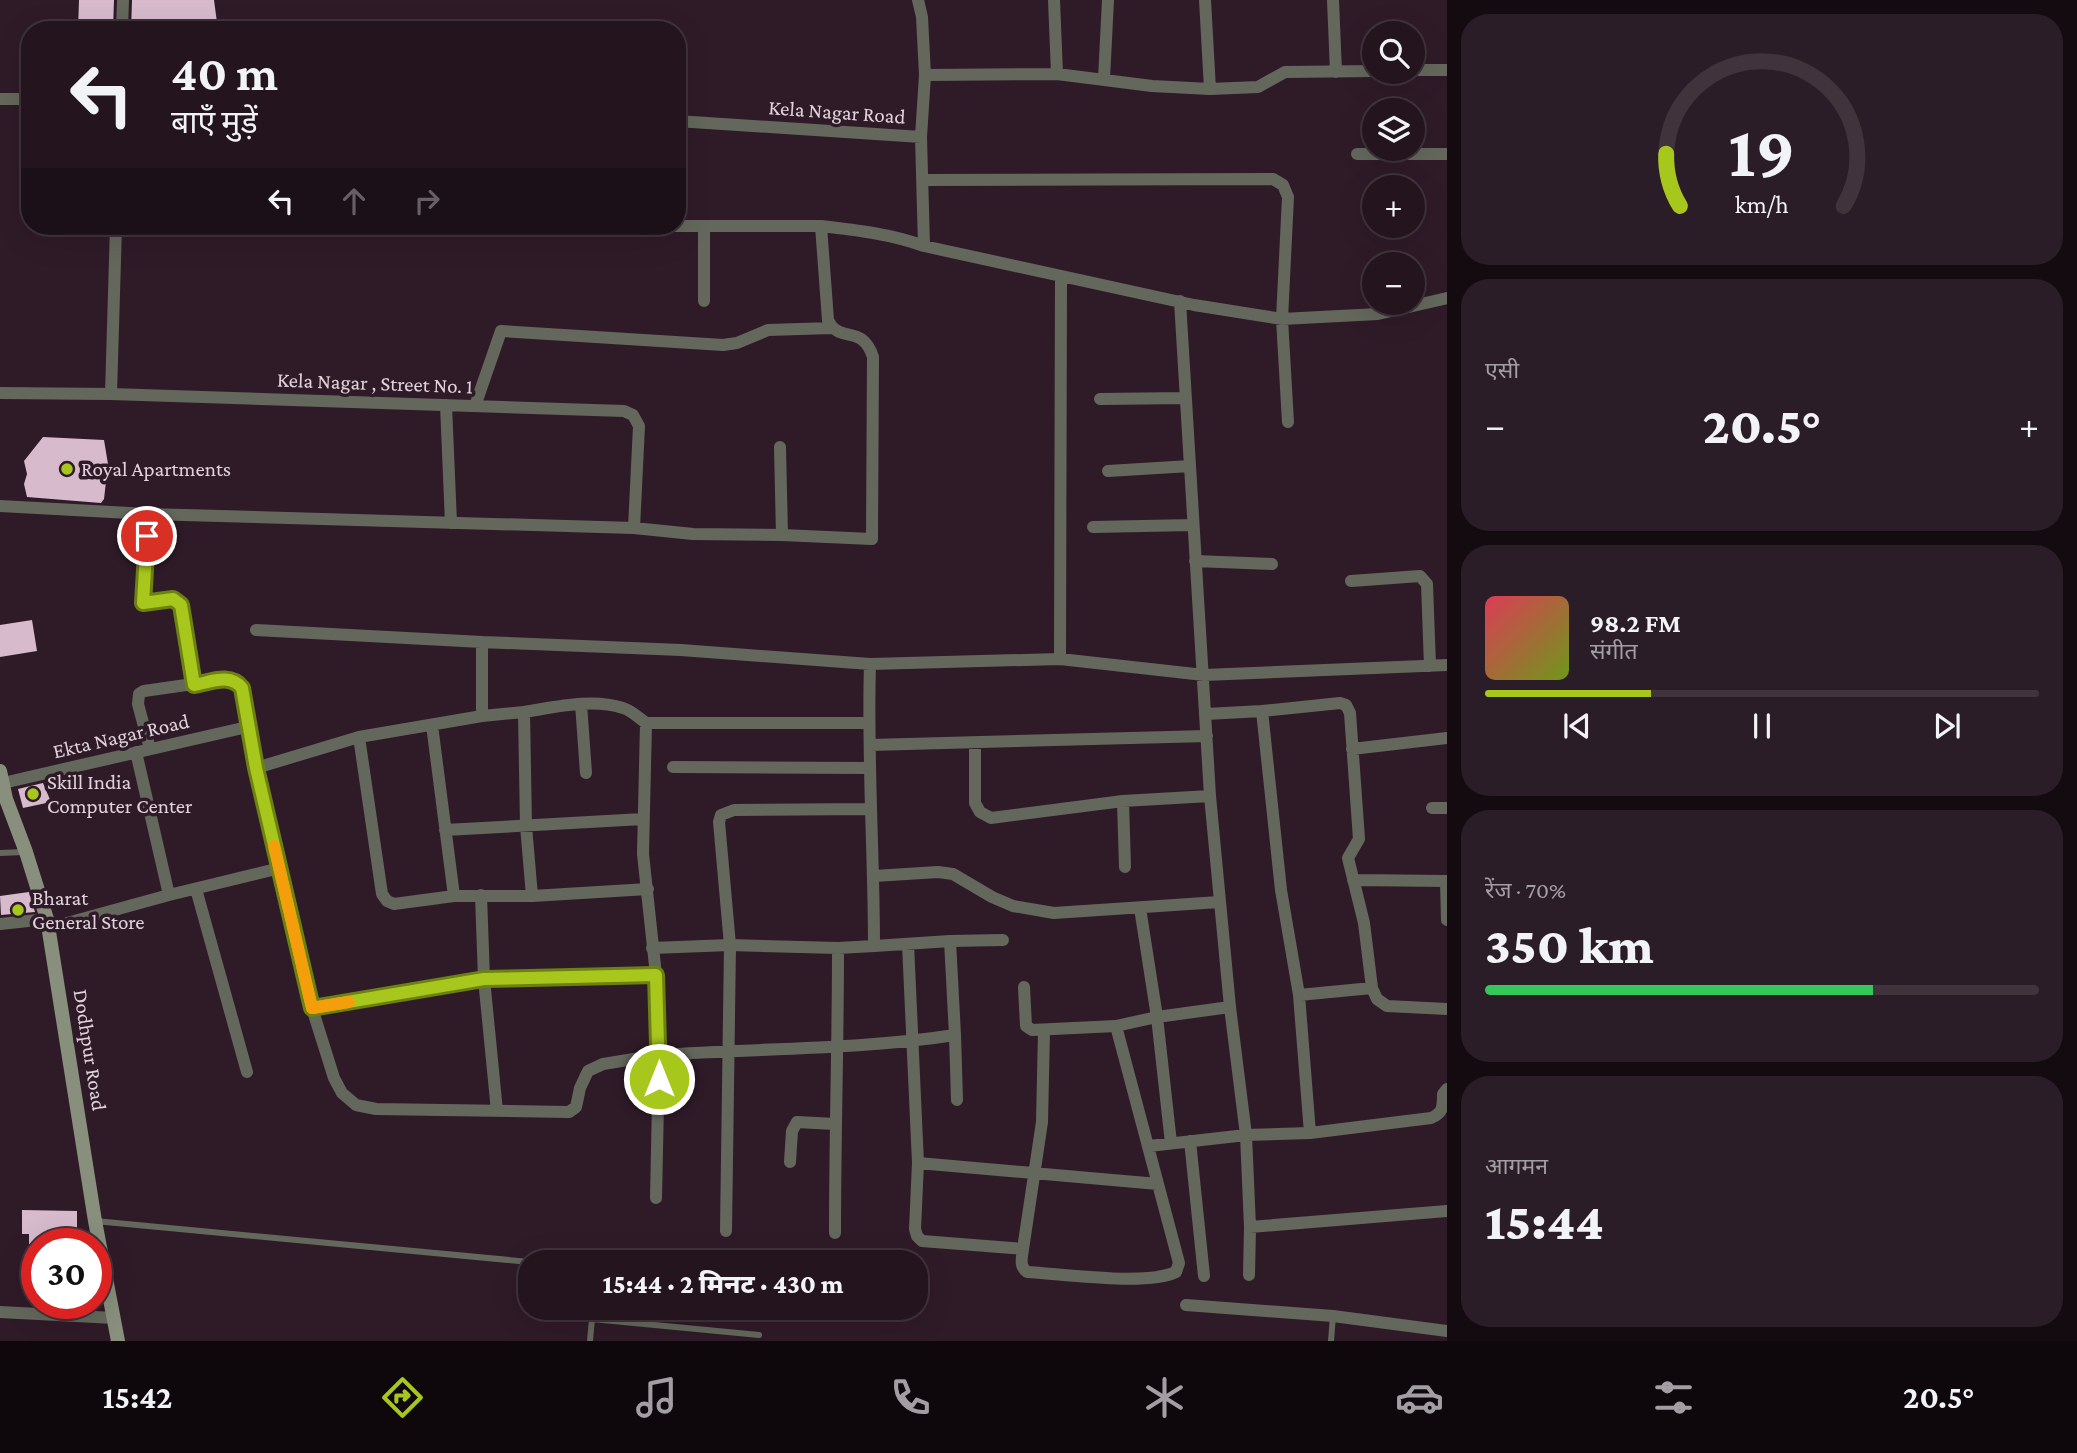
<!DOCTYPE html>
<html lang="hi">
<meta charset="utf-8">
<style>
body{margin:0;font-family:"Crimson Pro","Noto Sans Devanagari",serif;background:#2b1d27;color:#f1f3f6;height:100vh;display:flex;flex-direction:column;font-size:26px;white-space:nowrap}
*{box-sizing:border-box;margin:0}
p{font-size:23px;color:#a39ea4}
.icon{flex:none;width:38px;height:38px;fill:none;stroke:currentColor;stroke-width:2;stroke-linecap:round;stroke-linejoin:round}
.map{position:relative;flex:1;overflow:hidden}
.drawer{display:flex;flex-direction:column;gap:14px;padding:14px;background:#130b10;width:630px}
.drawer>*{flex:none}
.top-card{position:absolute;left:21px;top:21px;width:665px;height:214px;border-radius:28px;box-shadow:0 7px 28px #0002,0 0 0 2px #40333c;background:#23141e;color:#f1f3f6;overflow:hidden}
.tools{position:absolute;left:1362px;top:21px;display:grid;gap:14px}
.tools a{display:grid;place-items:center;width:63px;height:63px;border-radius:50%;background:#23141e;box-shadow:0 7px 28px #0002,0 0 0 2px #40333c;font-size:35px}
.speed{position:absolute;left:21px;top:1228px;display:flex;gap:14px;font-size:35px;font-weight:700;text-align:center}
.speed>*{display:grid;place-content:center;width:91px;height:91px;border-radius:50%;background:#23141e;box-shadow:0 7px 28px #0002,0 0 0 2px #40333c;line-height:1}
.speed .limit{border:10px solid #d22;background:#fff;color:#111}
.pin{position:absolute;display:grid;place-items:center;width:60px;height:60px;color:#fff;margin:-30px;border:4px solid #fff;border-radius:50%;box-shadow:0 2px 7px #0007}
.me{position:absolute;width:77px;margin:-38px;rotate:0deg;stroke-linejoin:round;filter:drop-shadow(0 0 5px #0008)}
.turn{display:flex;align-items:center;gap:24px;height:147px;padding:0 35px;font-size:32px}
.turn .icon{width:91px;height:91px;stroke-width:2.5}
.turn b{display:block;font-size:49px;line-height:60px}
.lanes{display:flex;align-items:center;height:66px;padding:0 35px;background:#0003;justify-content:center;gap:35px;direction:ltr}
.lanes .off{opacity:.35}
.big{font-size:52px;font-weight:800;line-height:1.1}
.drawer .tile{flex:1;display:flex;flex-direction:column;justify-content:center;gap:10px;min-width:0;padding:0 24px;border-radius:28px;background:#2b1d27}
.drawer .dial{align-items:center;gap:0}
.dial svg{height:182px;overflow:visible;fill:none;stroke:#40333c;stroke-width:7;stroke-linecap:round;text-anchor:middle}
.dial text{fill:#f1f3f6;stroke:none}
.song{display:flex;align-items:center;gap:21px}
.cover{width:84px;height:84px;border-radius:10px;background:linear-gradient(135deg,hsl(350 70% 55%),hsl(80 70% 35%))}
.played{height:7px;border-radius:4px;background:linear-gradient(90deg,#a8c71d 30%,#40333c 30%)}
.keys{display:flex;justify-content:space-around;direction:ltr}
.heat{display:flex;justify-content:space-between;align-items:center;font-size:38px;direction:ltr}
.charge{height:10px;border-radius:5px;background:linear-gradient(90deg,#34c759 70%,#40333c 0)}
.trip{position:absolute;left:518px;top:1250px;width:410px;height:70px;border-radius:28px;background:#23141e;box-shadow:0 7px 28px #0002,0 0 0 2px #40333c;font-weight:800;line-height:70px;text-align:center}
.menu{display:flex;height:112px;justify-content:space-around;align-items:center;background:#0e080c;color:#a39ea4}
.menu .icon{width:49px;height:49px}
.menu .active{color:#a8c71d}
.menu b{font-size:32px;color:#f1f3f6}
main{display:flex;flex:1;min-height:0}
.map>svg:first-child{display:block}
</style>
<main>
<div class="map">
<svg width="1447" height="1341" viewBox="0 0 1447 1341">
<rect width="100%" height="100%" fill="#2f1b28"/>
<path fill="#d7bbcd" d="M79,0H114L113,30H78Z
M132,0H214L218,30H131Z
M43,437L104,440L108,464L104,499L101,503L27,497L24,484L27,474L24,461Z
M32,620L37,651L0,657V625Z
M43,783L51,802L23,808L18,789Z
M29,892L35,912L1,915L0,896Z
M22,1210L77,1211V1244H29V1234H22Z"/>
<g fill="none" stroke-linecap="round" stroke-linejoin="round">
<path stroke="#64685c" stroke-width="6" d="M0,853L24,852
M95,1221L530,1262
M592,1319L759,1335
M590,1341L593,1307
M1331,1341L1333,1316"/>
<path stroke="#64685c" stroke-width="12" d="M918,0L922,17L925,75
M1054,0L1057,74
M1205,0L1210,89
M1333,0L1336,72
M122,30L123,0
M1412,70H1447
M1104,79L1108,0
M0,99H30
M677,121L921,137L925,75L1057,74L1152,86L1210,89L1258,87L1285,72L1374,71
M921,137L924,246
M1357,154H1447
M923,180L1273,179L1283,185L1288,197L1282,319L1288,422
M668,226H704V301
M704,226H821
M1180,301L1210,796L1230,1007L1246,1135L1250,1227L1249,1275
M0,393L111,394L624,411L633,415L639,426L634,528
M111,394L116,226
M1100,399L1185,398
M446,405L451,523
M475,406L501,331L723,345L737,343L768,330L832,328
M780,447L782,535L872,539L873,357C862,323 840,345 828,320L821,226C856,230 891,234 924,246L1194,305L1282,319L1378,314L1447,298
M1108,471L1190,466
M0,506L148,514L634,528L693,534L782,535
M148,514L143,603L173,599L181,605L194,685
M1093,527L1193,525
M1195,561L1272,564
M1351,581L1420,576L1427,584L1430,666
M256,630L482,642V716L524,712L526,826L532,896L648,889
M482,642L681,650L870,664C867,758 874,852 874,946L838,948C838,1043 835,1138 835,1233
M1060,659L1061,276
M870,664L1060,659L1204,675L1447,665
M581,704L586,773
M1262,711L1281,890L1299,995L1310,1133
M524,712C556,707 592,698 623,708C631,710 639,718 646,723L643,854L656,975L659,1055C758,1048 857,1050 955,1035L957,1100
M1206,714L1262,711L1340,703L1346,705L1350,713L1359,839L1348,858L1364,923L1372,988
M646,723H868
M432,725L454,896
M359,737L382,894L387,901L394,904L454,896H532
M975,743V803L980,812L991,818L1123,801L1210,796
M870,745L1207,736
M150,749L138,704L139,694L144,691L228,679L236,681L242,688L256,768L312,1008L334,1078L342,1093L356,1105L376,1109L569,1112L576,1107L580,1088L588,1071L603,1064L659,1055L656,1198
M1352,749L1447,738
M136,752L169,895
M673,767L869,768
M256,768L359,737L482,716
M3,783L247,727
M1123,801L1125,867
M1432,808H1447
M445,830L643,819
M874,876L938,872L953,874L992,897L1013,906L1054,913L1219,902
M1353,880L1447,881
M1446,881L1447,920
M196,889L247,1072
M481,895L484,979L497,1111
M1140,908L1157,1017L1171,1143
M0,924L47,919
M49,928L169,895L280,868
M950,941L955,1035
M908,944L918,1163L915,1229L917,1236L922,1241L1023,1249
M874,946L950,941L1003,940
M652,948L730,945L838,948
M1024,987L1026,1026L1032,1030L1116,1026L1179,1263L1176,1272C1147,1286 1063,1274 1027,1272C1019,1266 1022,1258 1023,1249L1042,1122L1044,1031
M1299,995L1372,988L1377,999L1387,1006L1447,1009
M312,1008L484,979L656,975
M1116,1026L1157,1017L1230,1007
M1190,1141L1204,1276
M1149,1146L1246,1135L1310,1133L1431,1118C1443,1113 1443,1107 1443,1094L1447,1089
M790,1162L792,1131L797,1122L835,1124
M918,1163L1158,1184
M1250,1227L1447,1211
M726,1231L730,945L719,822L721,815L734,810L871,809
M1186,1305L1333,1316L1447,1331
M0,1312L114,1318"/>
<path stroke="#898f7d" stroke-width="14" d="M0,771L6,799L26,852L47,919L95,1221L118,1341"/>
</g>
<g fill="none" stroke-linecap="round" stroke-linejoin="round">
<defs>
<path id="route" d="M147,536L143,603L173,599L181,605L194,685C211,682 230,673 242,688L256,768L312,1008L484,979L656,975L659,1079"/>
</defs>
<use href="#route" stroke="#6d8113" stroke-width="18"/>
<use href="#route" stroke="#a8c71d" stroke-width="12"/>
<path stroke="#f59e0b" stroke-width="12" d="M274,846L312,1008L349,1002"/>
</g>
<g fill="#a8c71d" stroke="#2f1b28" stroke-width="2.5">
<circle cx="67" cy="469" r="7"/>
<circle cx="33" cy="794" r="7"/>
<circle cx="18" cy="910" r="7"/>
</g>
<g text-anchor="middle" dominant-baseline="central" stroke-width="7" stroke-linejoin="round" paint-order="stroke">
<g font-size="21" fill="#e1d3db" stroke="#2f1b28">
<text transform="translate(837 112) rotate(4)">Kela Nagar Road</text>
<text transform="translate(375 383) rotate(2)">Kela Nagar , Street No. 1</text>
<text transform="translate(121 736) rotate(-13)">Ekta Nagar Road</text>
<text transform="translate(90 1050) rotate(81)">Dodhpur Road</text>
</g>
<g font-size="21" fill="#e1d3db" stroke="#2f1b28" text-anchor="start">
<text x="81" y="469">Royal Apartments</text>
<text x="47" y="782">Skill India<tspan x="47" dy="24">Computer Center</tspan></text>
<text x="32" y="898">Bharat<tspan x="32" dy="24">General Store</tspan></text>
</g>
</g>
</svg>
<div class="tools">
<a><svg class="icon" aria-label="search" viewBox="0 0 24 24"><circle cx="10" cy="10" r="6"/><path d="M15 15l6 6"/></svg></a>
<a><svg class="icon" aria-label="layers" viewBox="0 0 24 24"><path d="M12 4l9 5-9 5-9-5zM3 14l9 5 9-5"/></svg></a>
<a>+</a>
<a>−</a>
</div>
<div class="speed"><div class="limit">30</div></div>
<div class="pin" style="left:147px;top:536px;background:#d93025"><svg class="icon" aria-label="arrive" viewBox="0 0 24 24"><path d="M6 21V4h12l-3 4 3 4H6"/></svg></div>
<svg class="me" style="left:659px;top:1079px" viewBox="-20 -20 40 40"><circle r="17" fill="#a8c71d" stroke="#fff" stroke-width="3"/><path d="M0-11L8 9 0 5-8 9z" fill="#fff"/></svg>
<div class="trip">15:44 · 2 मिनट · 430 m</div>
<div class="top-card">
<div class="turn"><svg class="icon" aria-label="left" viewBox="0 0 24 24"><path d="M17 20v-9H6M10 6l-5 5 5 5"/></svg><div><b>40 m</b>बाएँ मुड़ें</div></div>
<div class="lanes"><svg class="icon" aria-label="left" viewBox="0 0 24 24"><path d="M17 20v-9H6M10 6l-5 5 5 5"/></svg><svg class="icon off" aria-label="ahead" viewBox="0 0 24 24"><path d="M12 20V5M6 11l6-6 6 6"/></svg><svg class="icon off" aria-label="right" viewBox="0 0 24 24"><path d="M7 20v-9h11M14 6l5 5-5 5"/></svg></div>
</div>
</div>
<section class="drawer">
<div class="tile dial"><svg viewBox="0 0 100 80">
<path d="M14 69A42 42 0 1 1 86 69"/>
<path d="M14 69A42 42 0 0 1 8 46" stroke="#a8c71d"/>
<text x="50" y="56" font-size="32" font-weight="700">19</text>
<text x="50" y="72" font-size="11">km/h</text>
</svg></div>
<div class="tile"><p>एसी</p>
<div class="heat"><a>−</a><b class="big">20.5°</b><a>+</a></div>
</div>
<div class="tile">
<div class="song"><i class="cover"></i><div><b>98.2 FM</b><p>संगीत</p></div></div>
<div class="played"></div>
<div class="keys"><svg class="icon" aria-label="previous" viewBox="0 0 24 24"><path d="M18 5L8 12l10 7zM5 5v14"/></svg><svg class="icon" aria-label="pause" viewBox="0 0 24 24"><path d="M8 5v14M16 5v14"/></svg><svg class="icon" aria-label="next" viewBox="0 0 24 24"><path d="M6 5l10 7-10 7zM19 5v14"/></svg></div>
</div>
<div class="tile"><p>रेंज · 70%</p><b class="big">350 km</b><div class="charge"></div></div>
<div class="tile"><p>आगमन</p><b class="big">15:44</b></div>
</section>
</main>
<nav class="menu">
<b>15:42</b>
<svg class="icon active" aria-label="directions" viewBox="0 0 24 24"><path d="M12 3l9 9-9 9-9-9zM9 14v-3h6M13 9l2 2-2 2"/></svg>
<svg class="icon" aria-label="music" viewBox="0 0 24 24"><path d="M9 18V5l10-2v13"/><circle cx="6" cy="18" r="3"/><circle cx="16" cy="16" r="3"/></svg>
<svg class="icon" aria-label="phone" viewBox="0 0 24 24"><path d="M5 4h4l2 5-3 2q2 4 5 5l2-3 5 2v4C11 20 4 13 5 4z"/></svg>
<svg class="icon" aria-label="climate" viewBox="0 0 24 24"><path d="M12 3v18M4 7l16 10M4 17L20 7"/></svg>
<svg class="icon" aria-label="car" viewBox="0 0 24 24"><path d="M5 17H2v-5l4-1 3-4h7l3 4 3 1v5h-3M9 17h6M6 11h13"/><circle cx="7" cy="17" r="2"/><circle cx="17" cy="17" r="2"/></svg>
<svg class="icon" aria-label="filters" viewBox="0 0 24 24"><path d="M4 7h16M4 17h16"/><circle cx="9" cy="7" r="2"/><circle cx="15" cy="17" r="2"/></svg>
<b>20.5°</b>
</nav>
